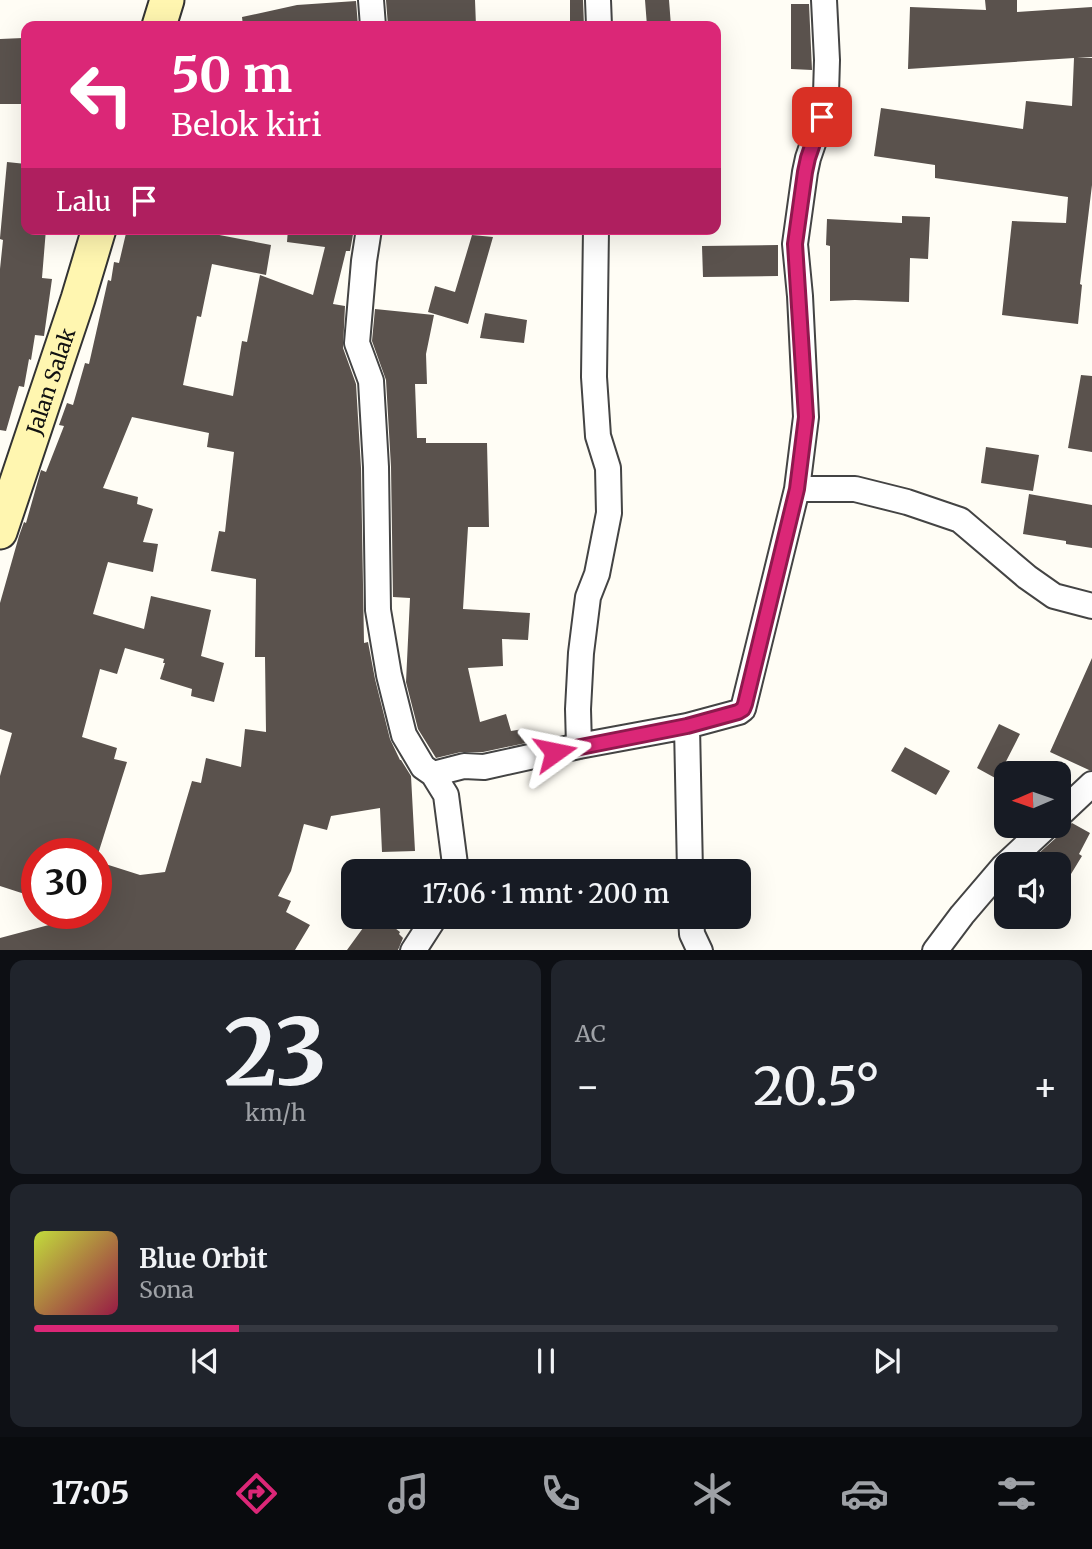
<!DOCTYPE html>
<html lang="id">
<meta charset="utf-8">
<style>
body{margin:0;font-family:Merriweather,serif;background:#20242c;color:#f1f3f6;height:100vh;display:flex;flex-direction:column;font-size:26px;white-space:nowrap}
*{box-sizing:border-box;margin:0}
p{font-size:23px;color:#9ea1a6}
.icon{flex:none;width:38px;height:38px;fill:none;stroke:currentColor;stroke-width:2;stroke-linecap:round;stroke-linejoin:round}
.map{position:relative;height:950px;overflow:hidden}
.sheet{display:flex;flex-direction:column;gap:10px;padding:10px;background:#0d0f14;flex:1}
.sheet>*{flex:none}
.hud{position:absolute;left:21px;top:21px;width:700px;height:214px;border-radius:14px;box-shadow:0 7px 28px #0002;background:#db2777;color:#fff;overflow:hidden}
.needle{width:46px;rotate:268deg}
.buttons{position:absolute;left:994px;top:761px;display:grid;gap:14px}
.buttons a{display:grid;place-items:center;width:77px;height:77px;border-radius:14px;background:#171b24;box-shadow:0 7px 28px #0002;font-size:35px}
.speed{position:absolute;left:21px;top:838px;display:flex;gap:14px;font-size:35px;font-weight:700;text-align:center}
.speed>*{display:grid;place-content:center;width:91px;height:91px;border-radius:50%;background:#171b24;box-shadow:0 7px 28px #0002;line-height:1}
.speed .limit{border:10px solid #d22;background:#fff;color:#111}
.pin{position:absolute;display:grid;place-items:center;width:60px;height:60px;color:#fff;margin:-30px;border-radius:14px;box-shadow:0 4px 10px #0006}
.me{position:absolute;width:77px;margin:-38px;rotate:78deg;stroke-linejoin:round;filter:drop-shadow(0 0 5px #0008)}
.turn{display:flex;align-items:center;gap:24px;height:147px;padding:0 35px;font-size:32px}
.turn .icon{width:91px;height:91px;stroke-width:2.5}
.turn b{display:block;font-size:49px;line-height:60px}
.then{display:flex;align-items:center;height:66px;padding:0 35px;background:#0003;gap:14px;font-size:26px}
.big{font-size:52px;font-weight:600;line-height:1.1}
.sheet .card{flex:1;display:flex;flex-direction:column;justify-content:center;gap:10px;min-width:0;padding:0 24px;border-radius:14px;background:#20242c}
.sheet .dial{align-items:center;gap:0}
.dial b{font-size:91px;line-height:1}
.song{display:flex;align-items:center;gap:21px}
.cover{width:84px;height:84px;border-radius:10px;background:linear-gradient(135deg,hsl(70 70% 55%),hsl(340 70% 35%))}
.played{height:7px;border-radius:4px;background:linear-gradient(90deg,#db2777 20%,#363941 20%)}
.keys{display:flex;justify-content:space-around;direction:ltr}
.heat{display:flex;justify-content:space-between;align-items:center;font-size:38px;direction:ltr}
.sheet .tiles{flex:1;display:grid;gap:10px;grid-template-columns:1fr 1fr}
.card:last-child{grid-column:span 2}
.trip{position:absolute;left:341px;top:859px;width:410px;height:70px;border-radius:14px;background:#171b24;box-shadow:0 7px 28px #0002;font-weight:600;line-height:70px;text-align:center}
.dock{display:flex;height:112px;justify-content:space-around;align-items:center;background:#090b0e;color:#9ea1a6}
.dock .icon{width:49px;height:49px}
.dock .active{color:#db2777}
.dock b{font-size:32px;color:#f1f3f6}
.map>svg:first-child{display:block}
</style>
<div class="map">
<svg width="1092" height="951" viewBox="0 0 1092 951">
<rect width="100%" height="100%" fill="#fffdf5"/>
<path fill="#5a524d" d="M386,0H475L476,26H388Z
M570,0H583L584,26L570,25Z
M645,0H669L671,26H647Z
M985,0H1017V12L1092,7V57L1077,58H1092V185L1080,284L1082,285L1078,324L1002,315L1012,221L1066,223L1068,197L935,178V165L874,156L881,108L1023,129L1026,101L1072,106L1074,58L908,69L910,7L986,10Z
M356,1L358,26H243L242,17L297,5Z
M791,4H809L812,70L791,69Z
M23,38L26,104H0V39Z
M7,162L26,164V229H46L42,278L52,279L44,336L35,335L31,360L29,359L24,387L19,386L6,431L0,430V269L3,240L0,239V238Z
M902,216L930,217L928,259L910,258L909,302L855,300L830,301V246L826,245L827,219L902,223Z
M127,229H188L271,245L266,275L212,264L201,317L197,316L183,385L233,396L242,341L247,342L260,275L313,295L325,247L287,242L288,229H354L350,251H346L333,304L345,306L343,348L356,384L361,468L364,643L368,642L375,679L390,739L400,760H401L411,776L415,851L382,852L380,808L331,816L327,830L304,824L291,871L278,896L291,901L286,912L310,925L295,950H0V938L90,914H96V861L140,875L165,872L192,781L201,783L206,758L241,767L245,729L266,732L265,657H255L256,579L211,571L219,531L225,532L234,452L207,447L209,433L132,417L103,488L138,497L137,504L153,509L143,542L158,544L153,572L108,562L93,614L144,629L151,596L211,610L201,656L224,663L214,702L191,696L192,689L160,679L165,663H163L164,659L125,648L117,674L100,669L82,737L117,748L114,759L127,762L98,854H37V898L0,886V776L12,733L0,729V603L19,536L24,522L26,523L41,470L46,472L64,426L59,425L67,403L73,405L85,363L89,364L108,280L111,281L114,262L119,263Z
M472,235L493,237L468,324L428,312L435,286L455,292Z
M778,245V276L703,277L702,246Z
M375,309L434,315L426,354L427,384H415L417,438H426V443H487L489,527H468L463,609L530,613L528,640L502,639L503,666L468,668L480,722L506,714L511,731L523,729L526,743L483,752H461L436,758L418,729L406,682L410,598L393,597L391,467L386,380L372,341Z
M485,313L527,320L524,343L480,338Z
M1081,375L1092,376V452L1068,448Z
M986,447L1039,455L1033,491L981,483Z
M1029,494L1092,505V548L1066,544V541L1023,534Z
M1092,658V770H1089L1050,752Z
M999,724L1020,734L997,779L977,768Z
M905,747L950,771L936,795L891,771Z
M1072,823L1090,833L1079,854L1082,856L1071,874L1059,867V864H1055L1038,854L1057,837L1061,830Z
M371,917H381L400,932L399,934L403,938L398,950H347Z"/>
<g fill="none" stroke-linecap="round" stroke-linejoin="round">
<defs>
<path id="minor" d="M371,0L373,26
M598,0L599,26
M369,229L364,261L357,343L371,381L376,467L378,610L389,675L404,735L423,767L433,774L446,795L456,872
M797,489L806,417L800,296L795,244L805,172L808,158L822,117L826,94L827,60L824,0
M687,726L690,872
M579,746L578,709L581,653L588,597L597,574L609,513L608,468L598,436L594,377L596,229
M433,774L464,766L484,767L579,746L687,726L739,712L743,709L797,489H855L907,502L960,520L1027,577L1054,596L1092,606
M1059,815L1092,784
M691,917L692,934L700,951
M413,951L435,917
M935,951L962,915L1003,867L1047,826"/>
<g id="secondary">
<path d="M159,26L167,0"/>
<path id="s1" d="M0,532L78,299L99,229"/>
</g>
</defs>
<use href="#minor" stroke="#444" stroke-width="28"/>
<use href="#secondary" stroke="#333" stroke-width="37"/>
<use href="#minor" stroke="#fff" stroke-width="24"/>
<use href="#secondary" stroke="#fff6b0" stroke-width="33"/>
</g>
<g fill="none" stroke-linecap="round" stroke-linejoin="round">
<defs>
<path id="route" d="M555,752L687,726L738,712L743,709L745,704L797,489L806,417L795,244L805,172L808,158L822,117"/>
</defs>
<use href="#route" stroke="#8e194d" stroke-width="18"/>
<use href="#route" stroke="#db2777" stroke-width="12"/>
</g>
<g text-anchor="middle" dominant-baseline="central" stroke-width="7" stroke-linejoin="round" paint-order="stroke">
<g font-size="21" fill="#111" stroke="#fff">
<text stroke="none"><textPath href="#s1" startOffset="159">Jalan Salak</textPath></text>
</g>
</g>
</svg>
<div class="buttons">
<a><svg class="needle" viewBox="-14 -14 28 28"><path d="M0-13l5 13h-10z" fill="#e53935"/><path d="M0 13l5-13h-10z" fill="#9ea1a6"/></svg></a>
<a><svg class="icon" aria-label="sound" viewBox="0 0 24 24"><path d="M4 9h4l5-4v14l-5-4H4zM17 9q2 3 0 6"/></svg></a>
</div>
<div class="speed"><div class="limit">30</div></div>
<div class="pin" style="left:822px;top:117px;background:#d93025"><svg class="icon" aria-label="arrive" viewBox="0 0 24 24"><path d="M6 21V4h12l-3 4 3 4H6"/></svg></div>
<svg class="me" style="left:555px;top:752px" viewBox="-20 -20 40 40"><path d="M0-17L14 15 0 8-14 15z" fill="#db2777" stroke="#fff" stroke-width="4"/></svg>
<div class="trip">17:06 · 1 mnt · 200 m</div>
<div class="hud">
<div class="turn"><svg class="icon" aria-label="left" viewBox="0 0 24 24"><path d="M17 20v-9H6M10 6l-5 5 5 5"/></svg><div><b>50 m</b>Belok kiri</div></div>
<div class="then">Lalu<svg class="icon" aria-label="arrive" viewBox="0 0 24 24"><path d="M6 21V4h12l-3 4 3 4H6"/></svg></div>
</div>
</div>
<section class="sheet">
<div class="tiles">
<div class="card dial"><b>23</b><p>km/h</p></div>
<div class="card"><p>AC</p>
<div class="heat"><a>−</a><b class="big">20.5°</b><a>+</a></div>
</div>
<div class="card">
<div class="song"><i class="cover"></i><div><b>Blue Orbit</b><p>Sona</p></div></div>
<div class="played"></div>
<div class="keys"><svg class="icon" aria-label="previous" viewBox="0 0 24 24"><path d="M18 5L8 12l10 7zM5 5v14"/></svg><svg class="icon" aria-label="pause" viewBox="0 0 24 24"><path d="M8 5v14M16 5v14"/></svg><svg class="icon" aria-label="next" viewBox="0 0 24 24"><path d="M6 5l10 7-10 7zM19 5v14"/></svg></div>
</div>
</div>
</section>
<nav class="dock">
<b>17:05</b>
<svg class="icon active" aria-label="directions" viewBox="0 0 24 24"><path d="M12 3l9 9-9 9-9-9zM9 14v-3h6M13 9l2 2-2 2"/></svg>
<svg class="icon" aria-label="music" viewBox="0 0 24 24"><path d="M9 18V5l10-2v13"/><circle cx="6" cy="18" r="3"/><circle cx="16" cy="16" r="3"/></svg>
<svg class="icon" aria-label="phone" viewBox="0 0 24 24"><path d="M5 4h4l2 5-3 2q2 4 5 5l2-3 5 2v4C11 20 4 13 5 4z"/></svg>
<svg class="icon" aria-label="climate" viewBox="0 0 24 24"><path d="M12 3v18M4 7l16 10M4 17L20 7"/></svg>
<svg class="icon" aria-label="car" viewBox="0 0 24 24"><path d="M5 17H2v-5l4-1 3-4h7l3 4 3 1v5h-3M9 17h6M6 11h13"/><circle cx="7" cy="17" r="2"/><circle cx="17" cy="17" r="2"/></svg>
<svg class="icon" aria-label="filters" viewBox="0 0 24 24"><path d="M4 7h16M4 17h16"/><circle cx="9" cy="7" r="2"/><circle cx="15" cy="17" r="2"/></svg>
</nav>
